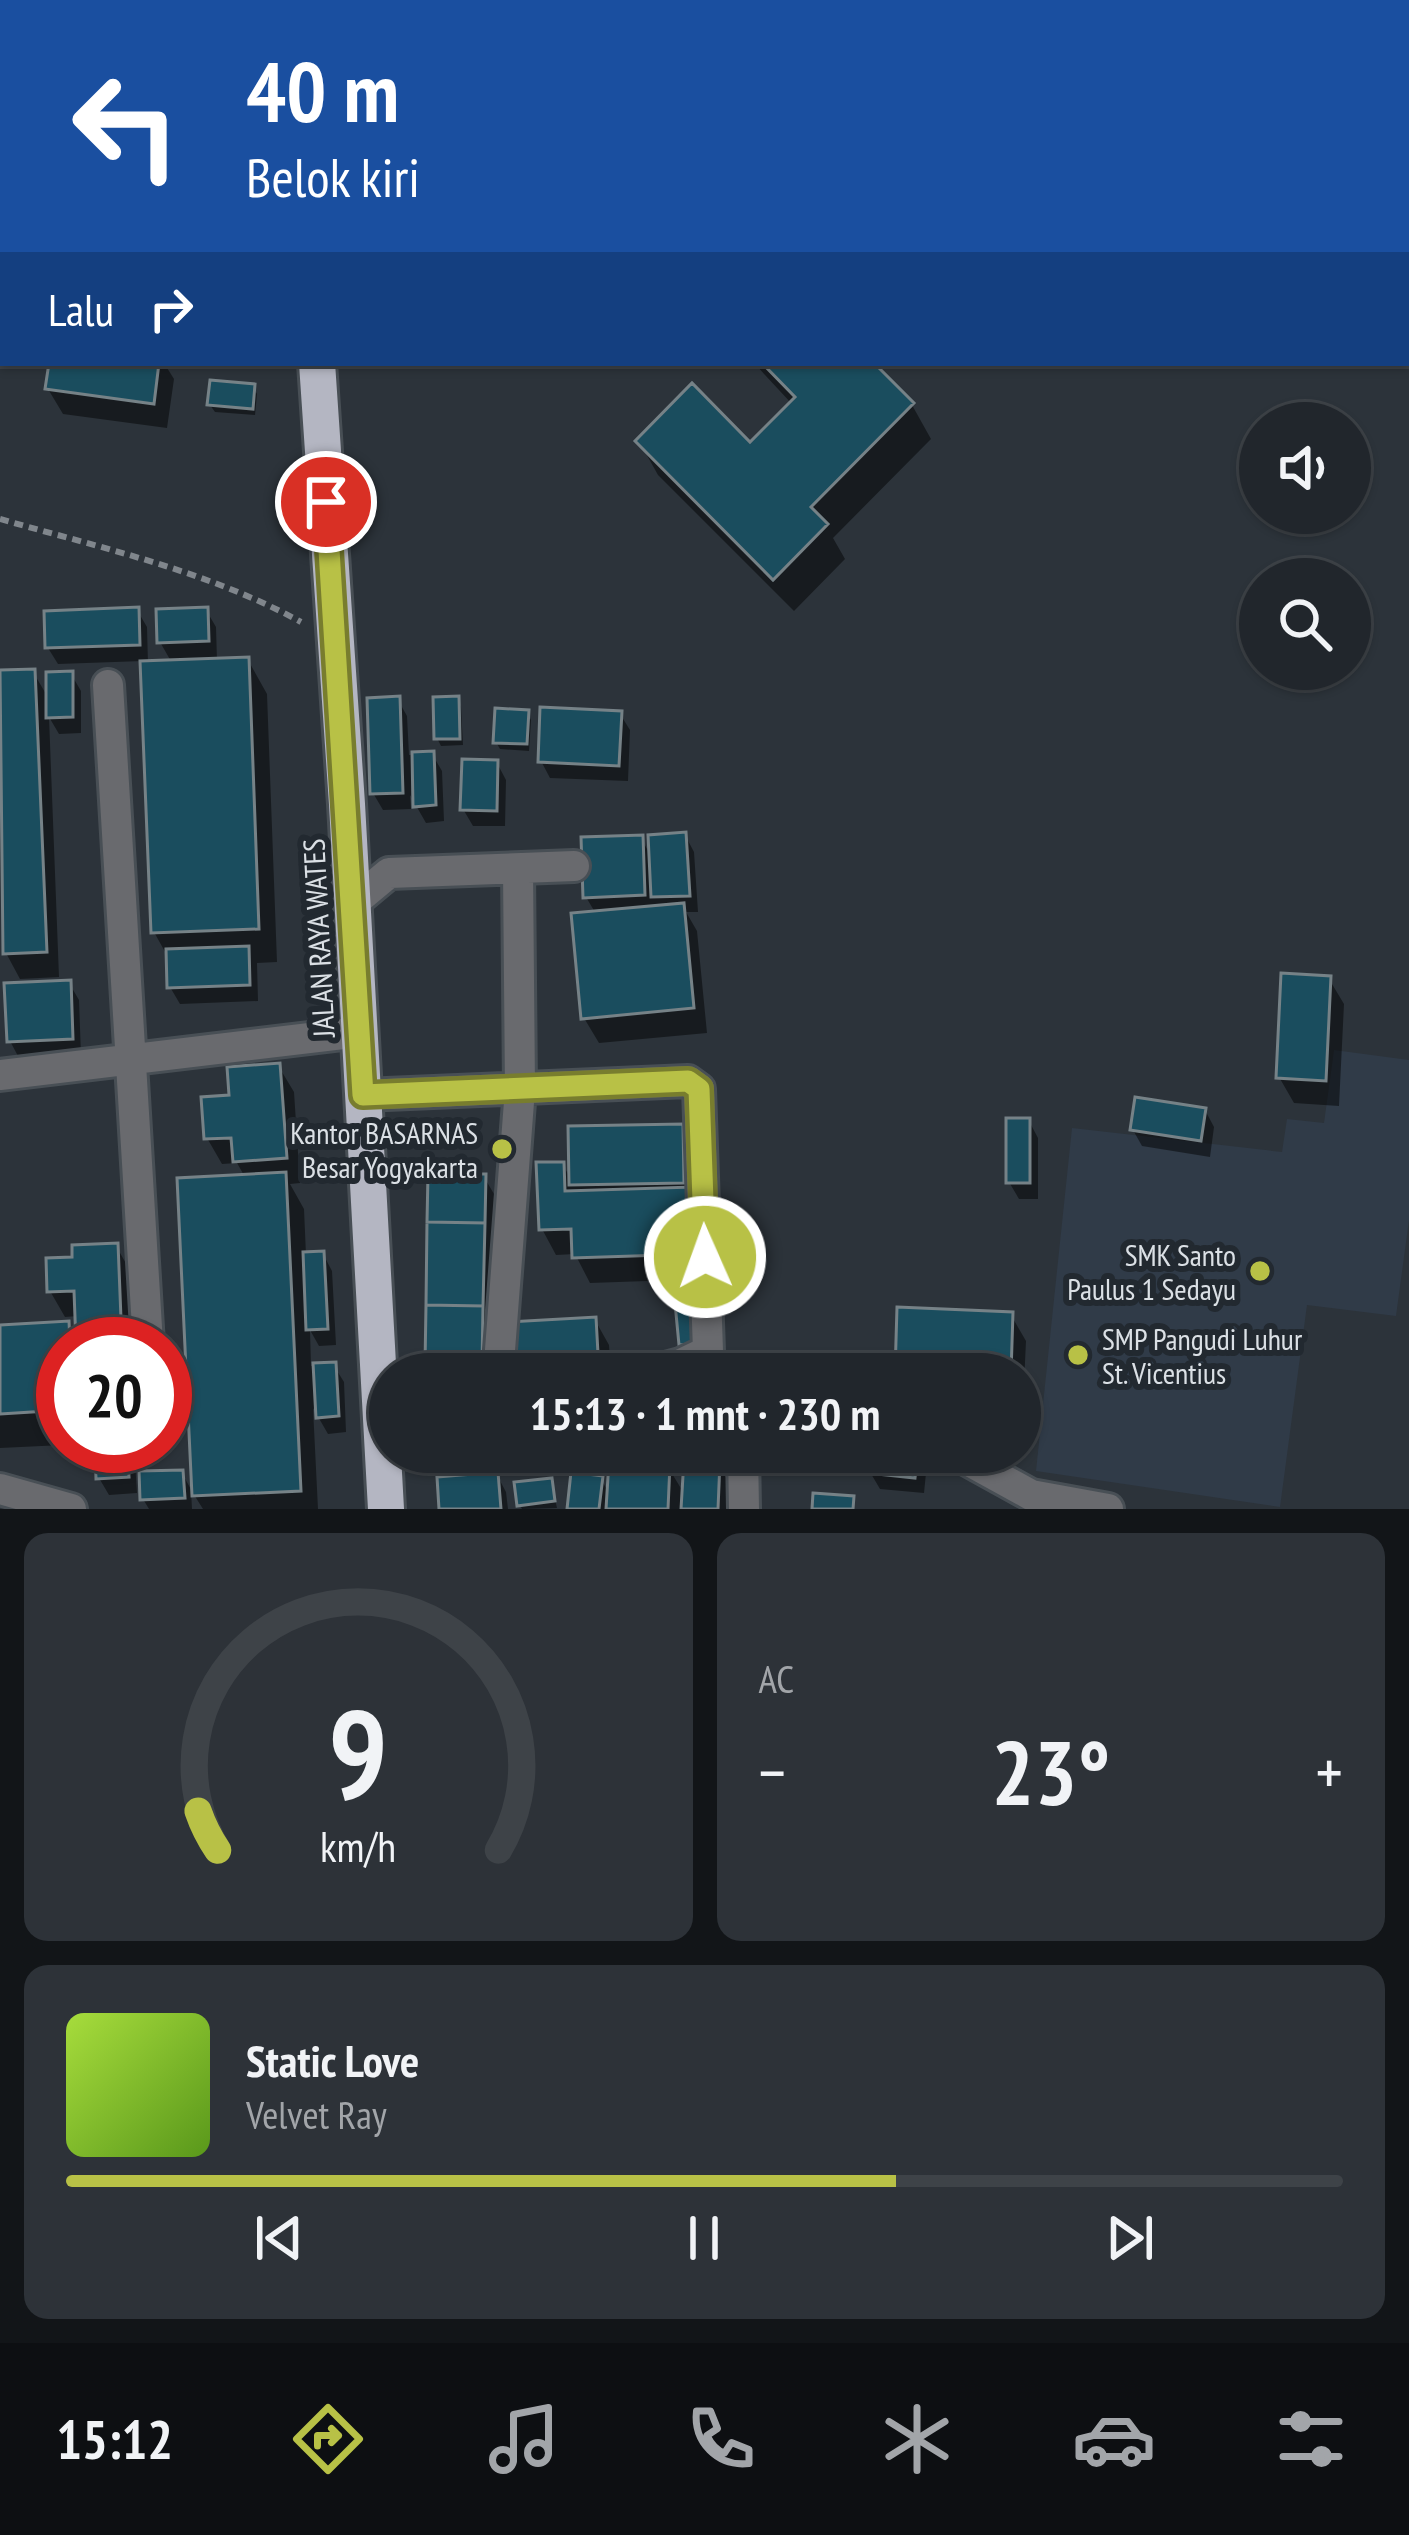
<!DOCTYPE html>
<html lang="id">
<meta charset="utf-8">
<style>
body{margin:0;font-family:"PT Sans Narrow",sans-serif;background:#2d3238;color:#f1f3f6;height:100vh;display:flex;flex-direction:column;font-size:45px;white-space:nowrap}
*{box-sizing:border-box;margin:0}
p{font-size:39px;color:#a2a5a9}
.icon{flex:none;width:66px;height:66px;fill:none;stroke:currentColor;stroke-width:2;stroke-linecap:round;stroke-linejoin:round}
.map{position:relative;height:1509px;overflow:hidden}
.details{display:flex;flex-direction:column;gap:24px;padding:24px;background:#121518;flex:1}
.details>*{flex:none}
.hud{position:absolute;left:0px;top:0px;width:1410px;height:366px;box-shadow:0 3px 9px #0004,0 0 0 3px #3e4348;background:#1a4fa0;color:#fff;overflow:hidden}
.buttons{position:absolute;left:1239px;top:402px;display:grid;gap:24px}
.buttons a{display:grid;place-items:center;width:132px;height:132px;border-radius:50%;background:#21262c;box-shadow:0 3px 9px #0004,0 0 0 3px #3e4348;font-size:60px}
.speed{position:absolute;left:36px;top:1317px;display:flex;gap:24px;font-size:60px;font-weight:700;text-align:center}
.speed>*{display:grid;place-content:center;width:156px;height:156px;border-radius:50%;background:#21262c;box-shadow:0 3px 9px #0004,0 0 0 3px #3e4348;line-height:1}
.speed .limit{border:18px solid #d22;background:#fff;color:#111}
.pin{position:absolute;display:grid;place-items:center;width:102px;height:102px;color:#fff;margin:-51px;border:6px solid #fff;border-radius:50%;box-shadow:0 3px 12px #0007}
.me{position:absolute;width:132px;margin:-66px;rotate:358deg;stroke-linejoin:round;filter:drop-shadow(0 0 9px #0008)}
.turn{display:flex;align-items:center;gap:42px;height:252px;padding:0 48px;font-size:54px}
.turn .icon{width:156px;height:156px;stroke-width:2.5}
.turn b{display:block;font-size:84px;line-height:102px}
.then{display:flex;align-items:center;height:114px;padding:0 48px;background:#0003;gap:24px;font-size:45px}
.big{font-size:90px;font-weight:700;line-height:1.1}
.details .card{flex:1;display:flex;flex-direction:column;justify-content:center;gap:18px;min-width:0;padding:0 42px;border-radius:24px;background:#2d3238}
.details .dial{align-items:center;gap:0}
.dial svg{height:312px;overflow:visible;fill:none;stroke:#3e4348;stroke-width:7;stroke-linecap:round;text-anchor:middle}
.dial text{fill:#f1f3f6;stroke:none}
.song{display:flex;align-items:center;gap:36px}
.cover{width:144px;height:144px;border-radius:18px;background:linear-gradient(135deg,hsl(80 70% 55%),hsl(90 70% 35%))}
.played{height:12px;border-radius:6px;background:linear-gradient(90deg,#b8c146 65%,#3e4348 65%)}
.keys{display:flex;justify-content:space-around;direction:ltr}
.heat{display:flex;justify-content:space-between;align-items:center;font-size:66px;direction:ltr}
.details .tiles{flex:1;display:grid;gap:24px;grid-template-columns:1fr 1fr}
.card:last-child{grid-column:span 2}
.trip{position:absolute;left:369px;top:1353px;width:672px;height:120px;border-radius:60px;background:#21262c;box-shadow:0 3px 9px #0004,0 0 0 3px #3e4348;font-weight:700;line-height:120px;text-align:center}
.tab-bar{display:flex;height:192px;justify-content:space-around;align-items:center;background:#0d0f12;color:#a2a5a9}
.tab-bar .icon{width:84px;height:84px}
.tab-bar .on{color:#b8c146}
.tab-bar b{font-size:54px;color:#f1f3f6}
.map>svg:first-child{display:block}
</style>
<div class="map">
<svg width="1409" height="1509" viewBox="0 0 1409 1509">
<rect width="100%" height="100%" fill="#2c333a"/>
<path fill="#303b48" d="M1334,1050L1409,1060V1220L1396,1316L1307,1305L1280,1507L1036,1471L1072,1128L1282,1152L1287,1119L1324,1123Z"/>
<path fill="#0007" d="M197,0H237L239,3H197Z
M499,0H535L538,3H495Z
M604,0H665L677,3H603Z
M903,0H960L962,3H904Z
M52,363H164L174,379L167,428L63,414L48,389Z
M754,363H870L912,405L931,439L833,538L845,559L794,611L658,475L639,441L750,446L792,404Z
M253,386L257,394L255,415L215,412L210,405Z
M137,610L147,627L148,664L172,663L160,642L206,610L216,627L217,661L248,660L267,694L277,962L257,963L258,1001L180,1004L170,987L169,959L154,932L143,661L58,664L48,648Z
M33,672L49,699L71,674L81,691V733L59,734L49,717L59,977L20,979L6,953L0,673Z
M457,699L461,707L463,745L441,746L437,738Z
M398,700L407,716L409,755L432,754L442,771L444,821L426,823L410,795L411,809L383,810L373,793Z
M527,713L531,720L529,751L500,749L496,742Z
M620,714L630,730L628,781L550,778L541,761Z
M497,763L506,780L505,826H473L463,809Z
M685,835L694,852L698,912H686L697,931L707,1033L599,1043L584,1018L596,914L586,897L641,838L652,858Z
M1329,979L1344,1004L1339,1106L1294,1103L1279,1077Z
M69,983L79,1000L81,1055L19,1058L10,1041Z
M279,1067L294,1092L300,1183L290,1184L304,1209L306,1255L323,1254L332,1271L336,1345L319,1346L310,1330L311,1366H334L344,1382L346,1432L328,1434L313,1408L318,1509H203L191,1490L192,1509H149L143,1499L182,1473L194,1495L245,1177L237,1163L222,1164L207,1138L232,1098Z
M1205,1110L1214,1127L1210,1157L1142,1146L1133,1130Z
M1029,1121L1038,1138V1199H1019L1009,1182Z
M681,1127L696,1153L692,1361L682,1345L676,1280L590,1283L575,1254L556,1255L542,1229L563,1165L572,1181Z
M484,1177L494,1194L491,1374H433L428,1365Z
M116,1246L131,1272L134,1344H79L78,1316L65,1317L50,1291L75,1260Z
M1011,1315L1026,1341L1023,1405H1020V1374H898Z
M595,1320L609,1345L611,1374H513Z
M67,1324L79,1344H63V1445L0,1448V1328Z
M98,1446H134L137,1493L109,1495L99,1478Z
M439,1452H487L486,1476L497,1475L506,1492L508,1509H442L469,1473L449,1472Z
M535,1452H602L540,1459Z
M872,1452H920L927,1463L924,1493L880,1489L870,1472Z
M718,1464L728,1481L727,1509H570L601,1479L610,1495L668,1467L685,1495Z
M551,1481L557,1508L522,1509L520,1505Z"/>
<path fill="#1a4d5e" stroke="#768287" stroke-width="3" d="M600,0H679L600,3Z
M49,363H159L154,404L45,389Z
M762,363H874L914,403L811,507L828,524L773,580L635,441L692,383L750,442L795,397Z
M210,380L255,384L253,409L207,405Z
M139,607L140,645L45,648L44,611Z
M208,607L209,641L157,643L156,609Z
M249,657L259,929L151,933L140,661Z
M35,669L47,952L3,954L0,670Z
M73,671V717L46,718V672Z
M400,696L403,793L370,794L367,698Z
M459,696L460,739H434L433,697Z
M540,707L622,711L619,766L538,762Z
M495,708L529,710L527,744L493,743Z
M434,751L436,805L413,807L412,752Z
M462,759L498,760L497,811L460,810Z
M686,832L690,896L651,897L648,835Z
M643,835L645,895L583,898L581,837Z
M684,903L694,1008L581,1019L571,913Z
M249,946L250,985L167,988L166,949Z
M1281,973L1331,976L1326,1081L1276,1078Z
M71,980L73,1039L7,1042L4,983Z
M280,1063L287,1158L233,1162L231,1138L204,1139L201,1097L229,1095L227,1067Z
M1135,1097L1206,1108L1201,1141L1130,1130Z
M1006,1118H1030V1183H1006Z
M683,1124L684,1183L569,1185L568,1126Z
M536,1162H564L565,1191L693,1187L695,1254L572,1258L571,1229L539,1230Z
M286,1172L301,1491L192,1496L177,1178Z
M428,1174H486L485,1223L427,1222Z
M427,1222L485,1223L483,1306L426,1305Z
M118,1243L122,1344H76L74,1291L47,1292L46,1258L72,1257V1245Z
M324,1251L328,1329L306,1330L303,1252Z
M696,1258L704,1343L679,1345L671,1261Z
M426,1305L483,1306L482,1366L425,1365Z
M897,1307L1013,1312L1011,1374H895Z
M596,1317L599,1372L510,1374L507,1322Z
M69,1321L70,1344H63V1410L0,1414V1325Z
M336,1362L339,1416L316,1418L313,1363Z
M95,1446H127L129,1477L96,1479Z
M869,1452H918L915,1478L867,1473Z
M684,1459L720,1461L718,1509H681Z
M609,1461L670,1464L668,1509H606Z
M183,1470L185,1498L140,1500L139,1471Z
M498,1472L501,1509H439L437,1477Z
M571,1472L603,1476L599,1509H567Z
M552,1478L555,1501L517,1506L514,1482Z
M813,1493L854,1496L853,1509H812Z"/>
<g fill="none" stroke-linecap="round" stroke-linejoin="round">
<defs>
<path id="minor" d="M779,0L792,3
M857,3L860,0
M108,685L148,1344
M353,903L389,873L574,866
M0,1075L360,1032
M363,1095L688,1081L699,1089L708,1351L681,1364L644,1374
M505,1374L499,1363L520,1089L518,869
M743,1452L744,1509
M953,1452L1031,1495L1108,1509
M0,1489L71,1509"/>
<path id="highway" d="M295,0V3
M317,363L347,804L386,1509"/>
</defs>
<use href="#minor" stroke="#484f55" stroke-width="36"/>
<use href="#highway" stroke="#484f55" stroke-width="42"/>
<path stroke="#80868c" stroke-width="6" stroke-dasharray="9 6" stroke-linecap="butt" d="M0,519C101,548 208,571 301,622
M418,1468L503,1466L654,1452"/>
<use href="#minor" stroke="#696a6e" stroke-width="30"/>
<use href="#highway" stroke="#b4b6c2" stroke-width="36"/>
</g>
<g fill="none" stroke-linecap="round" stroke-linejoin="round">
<defs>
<path id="route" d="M326,502L363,1095L688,1081L699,1089L705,1257"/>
</defs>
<use href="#route" stroke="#787d2e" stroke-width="30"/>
<use href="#route" stroke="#b8c146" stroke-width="21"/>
</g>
<g fill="#b8c146" stroke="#222930" stroke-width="4.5">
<circle cx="502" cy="1149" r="12"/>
<circle cx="1260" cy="1271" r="12"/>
<circle cx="1078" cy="1355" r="12"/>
</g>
<g text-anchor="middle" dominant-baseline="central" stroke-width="12" stroke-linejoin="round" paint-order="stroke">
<g font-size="30" fill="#dbe0e5" stroke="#222930">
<text transform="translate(318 938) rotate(-93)">JALAN RAYA WATES</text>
</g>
<g font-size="30" fill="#dbe0e5" stroke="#222930" text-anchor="end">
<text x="478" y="1132">Kantor BASARNAS<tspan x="478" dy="34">Besar Yogyakarta</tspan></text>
<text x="1236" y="1254">SMK Santo<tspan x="1236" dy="34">Paulus 1 Sedayu</tspan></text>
<text x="1102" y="1338" text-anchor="start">SMP Pangudi Luhur<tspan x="1102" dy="34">St. Vicentius</tspan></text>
</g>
</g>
</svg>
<div class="buttons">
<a><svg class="icon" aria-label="sound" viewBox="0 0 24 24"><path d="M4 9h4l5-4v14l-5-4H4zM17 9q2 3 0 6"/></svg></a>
<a><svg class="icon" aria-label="search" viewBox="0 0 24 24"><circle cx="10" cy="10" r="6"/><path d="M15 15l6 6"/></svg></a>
</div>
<div class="speed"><div class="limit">20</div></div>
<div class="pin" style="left:326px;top:502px;background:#d93025"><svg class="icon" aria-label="arrive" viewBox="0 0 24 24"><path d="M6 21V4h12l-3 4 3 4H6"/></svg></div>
<svg class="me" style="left:705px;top:1257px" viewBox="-20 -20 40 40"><circle r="17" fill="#b8c146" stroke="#fff" stroke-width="3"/><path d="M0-11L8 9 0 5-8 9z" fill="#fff"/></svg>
<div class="trip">15:13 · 1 mnt · 230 m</div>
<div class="hud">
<div class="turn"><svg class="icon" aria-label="left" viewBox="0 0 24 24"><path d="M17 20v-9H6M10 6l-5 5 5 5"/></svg><div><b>40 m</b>Belok kiri</div></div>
<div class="then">Lalu<svg class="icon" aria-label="right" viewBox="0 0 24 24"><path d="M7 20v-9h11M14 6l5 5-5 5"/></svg></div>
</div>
</div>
<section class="details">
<div class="tiles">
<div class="card dial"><svg viewBox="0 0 100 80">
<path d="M14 69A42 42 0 1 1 86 69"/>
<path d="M14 69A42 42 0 0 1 9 59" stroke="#b8c146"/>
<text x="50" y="56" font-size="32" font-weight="700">9</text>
<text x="50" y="72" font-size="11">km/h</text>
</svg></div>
<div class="card"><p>AC</p>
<div class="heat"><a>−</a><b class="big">23°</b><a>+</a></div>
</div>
<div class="card">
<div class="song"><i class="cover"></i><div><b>Static Love</b><p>Velvet Ray</p></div></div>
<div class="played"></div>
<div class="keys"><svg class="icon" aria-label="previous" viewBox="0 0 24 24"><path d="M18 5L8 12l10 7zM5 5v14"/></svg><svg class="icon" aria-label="pause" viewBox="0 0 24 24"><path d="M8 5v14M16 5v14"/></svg><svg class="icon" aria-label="next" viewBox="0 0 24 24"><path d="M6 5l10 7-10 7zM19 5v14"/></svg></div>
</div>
</div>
</section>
<nav class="tab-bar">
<b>15:12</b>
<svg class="icon on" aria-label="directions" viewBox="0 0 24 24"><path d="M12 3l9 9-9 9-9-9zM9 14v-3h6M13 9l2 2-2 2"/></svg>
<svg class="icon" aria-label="music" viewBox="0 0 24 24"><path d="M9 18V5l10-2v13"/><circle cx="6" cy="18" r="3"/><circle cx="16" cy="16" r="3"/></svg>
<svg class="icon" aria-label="phone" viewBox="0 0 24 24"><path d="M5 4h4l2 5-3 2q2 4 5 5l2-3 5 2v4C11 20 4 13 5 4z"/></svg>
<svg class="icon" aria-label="climate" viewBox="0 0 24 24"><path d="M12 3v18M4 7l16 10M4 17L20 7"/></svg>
<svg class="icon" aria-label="car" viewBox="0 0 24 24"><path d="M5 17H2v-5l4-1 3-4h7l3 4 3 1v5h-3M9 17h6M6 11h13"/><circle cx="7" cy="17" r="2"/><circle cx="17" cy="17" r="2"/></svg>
<svg class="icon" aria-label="filters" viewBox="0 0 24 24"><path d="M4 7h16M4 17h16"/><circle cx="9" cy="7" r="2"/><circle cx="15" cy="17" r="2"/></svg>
</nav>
